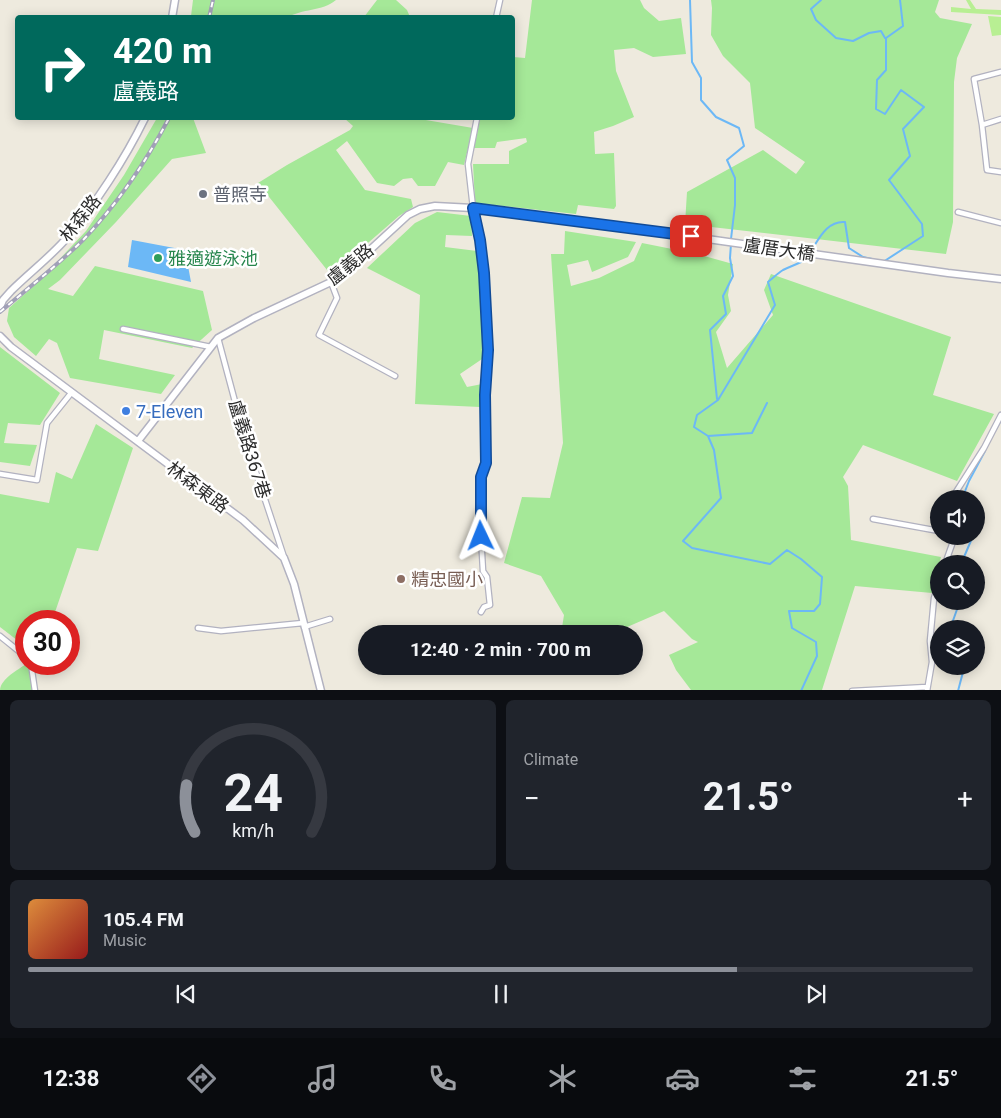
<!DOCTYPE html>
<meta charset="utf-8">
<style>
body{margin:0;font-family:Roboto,"Noto Sans TC",sans-serif;background:#20242c;color:#f1f3f6;height:100vh;display:flex;flex-direction:column;font-size:19px;white-space:nowrap}
*{box-sizing:border-box;margin:0}
p{font-size:16px;color:#9ea1a6}
.icon{flex:none;width:28px;height:28px;fill:none;stroke:currentColor;stroke-width:2;stroke-linecap:round;stroke-linejoin:round}
.map{position:relative;height:690px;overflow:hidden}
.side{display:flex;flex-direction:column;gap:10px;padding:10px;background:#0d0f14;flex:1}
.side>*{flex:none}
.banner{position:absolute;left:15px;top:15px;width:500px;height:105px;border-radius:5px;box-shadow:0 2px 12px #0003;background:#00695c;color:#fff;overflow:hidden}
.controls{position:absolute;left:930px;top:490px;display:grid;gap:10px}
.controls a{display:grid;place-items:center;width:55px;height:55px;border-radius:50%;background:#171b24;box-shadow:0 2px 12px #0003;font-size:25px}
.speed{position:absolute;left:15px;top:610px;display:flex;gap:10px;font-size:25px;font-weight:700;text-align:center}
.speed>*{display:grid;place-content:center;width:65px;height:65px;border-radius:50%;background:#171b24;box-shadow:0 2px 12px #0003;line-height:1}
.speed .limit{border:8px solid #d22;background:#fff;color:#111}
.pin{position:absolute;display:grid;place-items:center;width:42px;height:42px;color:#fff;margin:-21px;border-radius:10px;box-shadow:0 2px 8px #0006}
.me{position:absolute;width:55px;margin:-28px;rotate:358deg;stroke-linejoin:round;filter:drop-shadow(0 0 4px #0008)}
.turn{display:flex;align-items:center;gap:18px;height:105px;padding:0 15px;font-size:22px}
.turn .icon{width:65px;height:65px;stroke-width:2.5}
.turn b{display:block;font-size:35px;line-height:42px}
.big{font-size:38px;font-weight:700;line-height:1.1}
.side .tile{flex:1;display:flex;flex-direction:column;justify-content:center;gap:8px;min-width:0;padding:0 18px;border-radius:8px;background:#20242c}
.side .dial{align-items:center;gap:0}
.dial svg{height:130px;overflow:visible;fill:none;stroke:#363941;stroke-width:7;stroke-linecap:round;text-anchor:middle}
.dial text{fill:#f1f3f6;stroke:none}
.song{display:flex;align-items:center;gap:15px}
.cover{width:60px;height:60px;border-radius:8px;background:linear-gradient(135deg,hsl(30 70% 55%),hsl(0 70% 35%))}
.played{height:5px;border-radius:2px;background:linear-gradient(90deg,#8c9099 75%,#363941 75%)}
.keys{display:flex;justify-content:space-around;direction:ltr}
.heat{display:flex;justify-content:space-between;align-items:center;font-size:28px;direction:ltr}
.side .tiles{flex:1;display:grid;gap:10px;grid-template-columns:1fr 1fr}
.tile:last-child{grid-column:span 2}
.trip{position:absolute;left:358px;top:625px;width:285px;height:50px;border-radius:25px;background:#171b24;box-shadow:0 2px 12px #0003;font-weight:700;line-height:50px;text-align:center}
.tabs{display:flex;height:80px;justify-content:space-around;align-items:center;background:#090b0e;color:#9ea1a6}
.tabs .icon{width:35px;height:35px}
.tabs .current{color:#8c9099}
.tabs b{font-size:22px;color:#f1f3f6}
.map>svg:first-child{display:block}
</style>
<div class="map">
<svg width="1001" height="691" viewBox="0 0 1001 691">
<rect width="100%" height="100%" fill="#eeeade"/>
<path fill="#a5e898" d="M193,0H336C322,12 302,8 287,18H201L191,16Z
M377,0H396L407,10L410,17H364Z
M532,0H640L644,8L659,21L681,18L686,54L653,57L634,48L614,50L616,71L634,117L613,126L594,132L595,154L614,153L616,206L614,209L578,205L576,214L475,203L473,164H509V151L527,142L526,138L497,142L495,148H474L480,118H512L513,57L525,58Z
M711,0H939L935,12L940,18L972,24L957,58L954,82L953,222L946,254L685,224L687,192L763,150L796,174L805,162L755,128L750,83L723,56L711,35L712,8Z
M157,118H193L206,153L172,159L116,222L60,280L48,289L73,296L95,266L203,291L212,330L192,348L104,330L99,359L175,375L161,394L70,378L57,343L49,339L36,356L14,337L7,321L9,308L36,284L86,231L124,175Z
M344,118H414L473,128L464,165L448,162L435,186H418L412,178L403,179L394,186L377,183L347,141L336,150L365,190L411,199L413,207L399,216L331,275L258,183L287,165L350,130L353,126Z
M437,212L471,216L472,236L446,235L445,247L477,251L483,311L485,357L460,374L467,387L482,384L480,407L415,404L420,295L367,268L415,223Z
M565,231L636,242L628,257L592,272L588,260L567,265L571,286L599,278L634,261L642,243L697,254L733,264L728,295L731,311L716,332L727,368L773,315L764,290L771,274L951,337L933,395L994,414L957,481L863,445L843,477L848,486L851,540L941,557L932,593L855,586L822,690H691L676,670L669,655L698,642L692,639L664,611L611,634H561L564,615L541,576L504,563L522,497L550,498L563,443L551,254H564Z
M0,347L60,393L40,425L8,423L4,443L37,445L30,466L0,462Z
M96,424L133,448L98,551L77,548L52,621H26V647L0,627V494L49,503L56,472L72,479Z
M26,664H31L35,690L0,691C0,679 18,670 26,664Z"/>
<path fill="#b8ef93" d="M966,0H970L976,9L1001,10V15L951,12V7L971,9Z
M988,16L1001,17V35L992,36Z"/>
<path fill="#6cb8f6" d="M132,240L185,250L191,282L128,267Z"/>
<g fill="none" stroke-linecap="round" stroke-linejoin="round">
<path stroke="#6cb8f6" stroke-width="2" d="M690,0L692,62L701,78V100L716,117L739,128L744,146L727,160L735,178V205L731,239
M821,0L811,9L816,20L836,38L853,41L869,33L881,31L885,38
M883,262L923,236L922,224L889,180L910,156L903,129L924,107L901,90L885,114L876,109L877,80L886,70V38L903,26L900,0
M717,399L710,330L726,314L723,296L733,276L730,258L731,244
M996,429L1001,420
M708,436L752,433L767,403
M962,499L969,481L985,451
M961,564L973,536
M950,629L960,601
M801,691L817,656L816,642L792,628L789,611H814L820,604L822,577L801,559L787,550L770,564L692,548L683,541L721,498L714,450L708,436L694,427L697,415L718,400L775,305L768,282C773,278 778,273 783,270C789,267 795,265 801,262C815,253 821,220 845,222L849,248L863,257L872,259
M958,691L963,672L960,666"/>
<defs>
<path id="street" d="M496,18L500,0
M477,118L468,164L473,208L480,240L484,273L488,351L485,395L486,463L481,477L480,519L483,571L487,577L490,605L484,607L481,612
M1001,119L982,125L987,170L1001,172
M982,125L974,79L1001,72
M958,212L1001,223
M331,282L337,298L319,335L395,376
M123,329L211,347
M218,338L245,439L284,557
M0,474L37,480L47,423L72,392
M955,499L956,492L984,448L1001,415
M873,519L939,531
M945,564L955,536
M304,627L330,619
M198,628L221,631L303,623
M0,636L26,657
M31,664L35,691
M852,691L927,687
M927,691L932,662L930,641L934,598L939,583"/>
<path id="secondary" d="M172,18L175,0
M0,307L3,300L11,291C28,274 49,258 65,240C95,205 125,159 145,118
M0,336L11,347L243,520L284,558L294,584L321,691
M138,441L218,338L254,318L331,282L346,272L408,215L420,209L435,206L473,208L672,234L948,273L1001,279"/>
</defs>
<use href="#street" stroke="#b2b2c0" stroke-width="7"/>
<use href="#secondary" stroke="#b2b2c0" stroke-width="9"/>
<use href="#street" stroke="#fff" stroke-width="4.5"/>
<use href="#secondary" stroke="#fff" stroke-width="6"/>
<defs>
<path id="rail" d="M209,18L213,0
M0,312C27,289 58,265 84,239C118,203 146,162 169,118"/>
</defs>
<use href="#rail" stroke="#a1a0b7" stroke-width="4"/>
<use href="#rail" stroke="#fff" stroke-width="2" stroke-dasharray="5.5" stroke-linecap="butt"/>
</g>
<g fill="none" stroke-linecap="round" stroke-linejoin="round">
<defs>
<path id="route" d="M481,536V477L486,463L485,395L488,350L484,273L480,240L473,208L691,236"/>
</defs>
<use href="#route" stroke="#114b97" stroke-width="12"/>
<use href="#route" stroke="#1a73e8" stroke-width="9"/>
</g>
<circle fill="#6b7280" stroke="#fff" stroke-width="2" cx="203" cy="194" r="5"/>
<circle fill="#2e9e5b" stroke="#fff" stroke-width="2" cx="158" cy="258" r="5"/>
<circle fill="#3f7fe0" stroke="#fff" stroke-width="2" cx="126" cy="411" r="5"/>
<circle fill="#8d6e63" stroke="#fff" stroke-width="2" cx="401" cy="579" r="5"/>
<g text-anchor="middle" dominant-baseline="central" stroke-width="5" stroke-linejoin="round" paint-order="stroke">
<g font-size="18" fill="#5b616d" stroke="#fff" text-anchor="start">
<text x="213" y="194">普照寺</text>
</g>
<g font-size="18" fill="#2c2c2c" stroke="#fff">
<text transform="translate(80 218) rotate(-52)">林森路</text>
<text transform="translate(779 249) rotate(8)">盧厝大橋</text>
<text transform="translate(350 264) rotate(-39)">盧義路</text>
<text transform="translate(250 449) rotate(73)">盧義路367巷</text>
<text transform="translate(198 487) rotate(37)">林森東路</text>
</g>
<g font-size="18" fill="#27864d" stroke="#fff" text-anchor="start">
<text x="168" y="258">雅適遊泳池</text>
</g>
<g font-size="18" fill="#366cbe" stroke="#fff" text-anchor="start">
<text x="136" y="411">7-Eleven</text>
</g>
<g font-size="18" fill="#785e54" stroke="#fff" text-anchor="start">
<text x="411" y="579">精忠國小</text>
</g>
</g>
</svg>
<div class="controls">
<a><svg class="icon" aria-label="sound" viewBox="0 0 24 24"><path d="M4 9h4l5-4v14l-5-4H4zM17 9q2 3 0 6"/></svg></a>
<a><svg class="icon" aria-label="search" viewBox="0 0 24 24"><circle cx="10" cy="10" r="6"/><path d="M15 15l6 6"/></svg></a>
<a><svg class="icon" aria-label="layers" viewBox="0 0 24 24"><path d="M12 4l9 5-9 5-9-5zM3 14l9 5 9-5"/></svg></a>
</div>
<div class="speed"><div class="limit">30</div></div>
<div class="pin" style="left:691px;top:236px;background:#d93025"><svg class="icon" aria-label="arrive" viewBox="0 0 24 24"><path d="M6 21V4h12l-3 4 3 4H6"/></svg></div>
<svg class="me" style="left:481px;top:536px" viewBox="-20 -20 40 40"><path d="M0-17L14 15 0 8-14 15z" fill="#1a73e8" stroke="#fff" stroke-width="4"/></svg>
<div class="trip">12:40 · 2 min · 700 m</div>
<div class="banner">
<div class="turn"><svg class="icon" aria-label="right" viewBox="0 0 24 24"><path d="M7 20v-9h11M14 6l5 5-5 5"/></svg><div><b>420 m</b>盧義路</div></div>
</div>
</div>
<section class="side">
<div class="tiles">
<div class="tile dial"><svg viewBox="0 0 100 80">
<path d="M14 69A42 42 0 1 1 86 69"/>
<path d="M14 69A42 42 0 0 1 9 40" stroke="#8c9099"/>
<text x="50" y="56" font-size="32" font-weight="700">24</text>
<text x="50" y="72" font-size="11">km/h</text>
</svg></div>
<div class="tile"><p>Climate</p>
<div class="heat"><a>−</a><b class="big">21.5°</b><a>+</a></div>
</div>
<div class="tile">
<div class="song"><i class="cover"></i><div><b>105.4 FM</b><p>Music</p></div></div>
<div class="played"></div>
<div class="keys"><svg class="icon" aria-label="previous" viewBox="0 0 24 24"><path d="M18 5L8 12l10 7zM5 5v14"/></svg><svg class="icon" aria-label="pause" viewBox="0 0 24 24"><path d="M8 5v14M16 5v14"/></svg><svg class="icon" aria-label="next" viewBox="0 0 24 24"><path d="M6 5l10 7-10 7zM19 5v14"/></svg></div>
</div>
</div>
</section>
<nav class="tabs">
<b>12:38</b>
<svg class="icon current" aria-label="directions" viewBox="0 0 24 24"><path d="M12 3l9 9-9 9-9-9zM9 14v-3h6M13 9l2 2-2 2"/></svg>
<svg class="icon" aria-label="music" viewBox="0 0 24 24"><path d="M9 18V5l10-2v13"/><circle cx="6" cy="18" r="3"/><circle cx="16" cy="16" r="3"/></svg>
<svg class="icon" aria-label="phone" viewBox="0 0 24 24"><path d="M5 4h4l2 5-3 2q2 4 5 5l2-3 5 2v4C11 20 4 13 5 4z"/></svg>
<svg class="icon" aria-label="climate" viewBox="0 0 24 24"><path d="M12 3v18M4 7l16 10M4 17L20 7"/></svg>
<svg class="icon" aria-label="car" viewBox="0 0 24 24"><path d="M5 17H2v-5l4-1 3-4h7l3 4 3 1v5h-3M9 17h6M6 11h13"/><circle cx="7" cy="17" r="2"/><circle cx="17" cy="17" r="2"/></svg>
<svg class="icon" aria-label="filters" viewBox="0 0 24 24"><path d="M4 7h16M4 17h16"/><circle cx="9" cy="7" r="2"/><circle cx="15" cy="17" r="2"/></svg>
<b>21.5°</b>
</nav>
